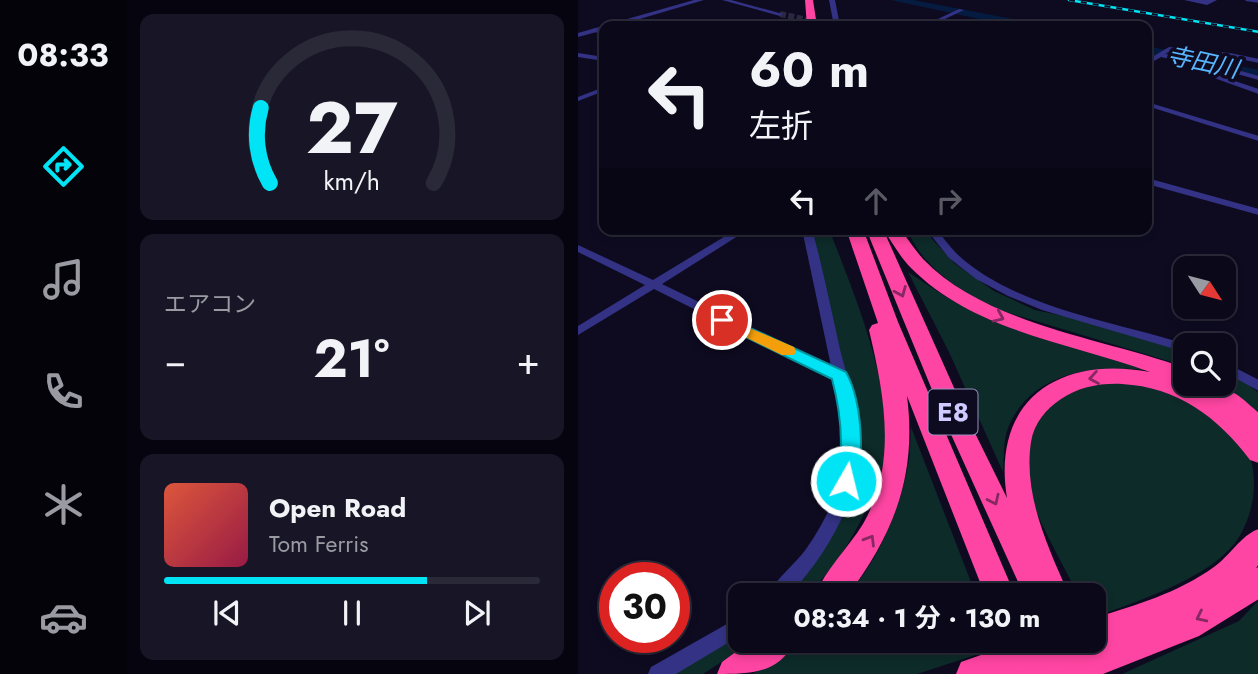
<!DOCTYPE html>
<html lang="ja">
<meta charset="utf-8">
<style>
body{margin:0;font-family:Jost,"Noto Sans JP",sans-serif;background:#181626;color:#f1f3f6;height:100vh;display:flex;flex-direction:column;font-size:26px;white-space:nowrap}
*{box-sizing:border-box;margin:0}
p{font-size:23px;color:#999aa2}
.icon{flex:none;width:38px;height:38px;fill:none;stroke:currentColor;stroke-width:2;stroke-linecap:round;stroke-linejoin:round}
.map{position:relative;flex:1;overflow:hidden}
.drawer{display:flex;flex-direction:column;gap:14px;padding:14px;background:#06040e;width:452px}
.drawer>*{flex:none}
.top-card{position:absolute;left:21px;top:21px;width:553px;height:214px;border-radius:14px;box-shadow:0 4px 10px #0003,0 0 0 2px #2a2938;background:#0a0819;color:#f1f3f6;overflow:hidden}
.needle{width:46px;rotate:126deg}
.fabs{position:absolute;left:595px;top:256px;display:grid;gap:14px}
.fabs a{display:grid;place-items:center;width:63px;height:63px;border-radius:14px;background:#0a0819;box-shadow:0 4px 10px #0003,0 0 0 2px #2a2938;font-size:35px}
.speed{position:absolute;left:21px;top:562px;display:flex;gap:14px;font-size:35px;font-weight:700;text-align:center}
.speed>*{display:grid;place-content:center;width:91px;height:91px;border-radius:50%;background:#0a0819;box-shadow:0 4px 10px #0003,0 0 0 2px #2a2938;line-height:1}
.speed .limit{border:10px solid #d22;background:#fff;color:#111}
.pin{position:absolute;display:grid;place-items:center;width:60px;height:60px;color:#fff;margin:-30px;border:4px solid #fff;border-radius:50%;box-shadow:0 2px 7px #0007}
.me{position:absolute;width:77px;margin:-38px;rotate:8deg;stroke-linejoin:round;filter:drop-shadow(0 0 5px #0008)}
.turn{display:flex;align-items:center;gap:24px;height:147px;padding:0 35px;font-size:32px}
.turn .icon{width:91px;height:91px;stroke-width:2.5}
.turn b{display:block;font-size:49px;line-height:60px}
.lanes{display:flex;align-items:center;height:66px;padding:0 35px;background:#0003;justify-content:center;gap:35px;direction:ltr}
.lanes .off{opacity:.35}
.big{font-size:52px;font-weight:700;line-height:1.1}
.drawer .tile{flex:1;display:flex;flex-direction:column;justify-content:center;gap:10px;min-width:0;padding:0 24px;border-radius:14px;background:#181626}
.drawer .dial{align-items:center;gap:0}
.dial svg{height:182px;overflow:visible;fill:none;stroke:#2a2938;stroke-width:7;stroke-linecap:round;text-anchor:middle}
.dial text{fill:#f1f3f6;stroke:none}
.song{display:flex;align-items:center;gap:21px}
.cover{width:84px;height:84px;border-radius:10px;background:linear-gradient(135deg,hsl(10 70% 55%),hsl(340 70% 35%))}
.played{height:7px;border-radius:4px;background:linear-gradient(90deg,#00e4f5 70%,#2a2938 70%)}
.keys{display:flex;justify-content:space-around;direction:ltr}
.heat{display:flex;justify-content:space-between;align-items:center;font-size:38px;direction:ltr}
.trip{position:absolute;left:150px;top:583px;width:378px;height:70px;border-radius:14px;background:#0a0819;box-shadow:0 4px 10px #0003,0 0 0 2px #2a2938;font-weight:700;line-height:70px;text-align:center}
main{display:flex;flex:1;min-height:0}
.tab-bar{display:flex;flex-direction:column;width:126px;justify-content:space-around;align-items:center;background:#04030a;color:#999aa2}
.tab-bar .icon{width:49px;height:49px}
.tab-bar .current{color:#00e4f5}
.tab-bar b{font-size:32px;color:#f1f3f6}
.map>svg:first-child{display:block}
</style>
<main>
<nav class="tab-bar">
<b>08:33</b>
<svg class="icon current" aria-label="directions" viewBox="0 0 24 24"><path d="M12 3l9 9-9 9-9-9zM9 14v-3h6M13 9l2 2-2 2"/></svg>
<svg class="icon" aria-label="music" viewBox="0 0 24 24"><path d="M9 18V5l10-2v13"/><circle cx="6" cy="18" r="3"/><circle cx="16" cy="16" r="3"/></svg>
<svg class="icon" aria-label="phone" viewBox="0 0 24 24"><path d="M5 4h4l2 5-3 2q2 4 5 5l2-3 5 2v4C11 20 4 13 5 4z"/></svg>
<svg class="icon" aria-label="climate" viewBox="0 0 24 24"><path d="M12 3v18M4 7l16 10M4 17L20 7"/></svg>
<svg class="icon" aria-label="car" viewBox="0 0 24 24"><path d="M5 17H2v-5l4-1 3-4h7l3 4 3 1v5h-3M9 17h6M6 11h13"/><circle cx="7" cy="17" r="2"/><circle cx="17" cy="17" r="2"/></svg>
</nav>
<section class="drawer">
<div class="tile dial"><svg viewBox="0 0 100 80">
<path d="M14 69A42 42 0 1 1 86 69"/>
<path d="M14 69A42 42 0 0 1 10 36" stroke="#00e4f5"/>
<text x="50" y="56" font-size="32" font-weight="700">27</text>
<text x="50" y="72" font-size="11">km/h</text>
</svg></div>
<div class="tile"><p>エアコン</p>
<div class="heat"><a>−</a><b class="big">21°</b><a>+</a></div>
</div>
<div class="tile">
<div class="song"><i class="cover"></i><div><b>Open Road</b><p>Tom Ferris</p></div></div>
<div class="played"></div>
<div class="keys"><svg class="icon" aria-label="previous" viewBox="0 0 24 24"><path d="M18 5L8 12l10 7zM5 5v14"/></svg><svg class="icon" aria-label="pause" viewBox="0 0 24 24"><path d="M8 5v14M16 5v14"/></svg><svg class="icon" aria-label="next" viewBox="0 0 24 24"><path d="M6 5l10 7-10 7zM19 5v14"/></svg></div>
</div>
</section>
<div class="map">
<svg width="681" height="674" viewBox="0 0 681 674">
<rect width="100%" height="100%" fill="#0e0b21"/>
<path fill="#0d2b29" d="M232,229H251C276,294 314,382 307,452C304,476 293,501 282,522C268,549 251,575 228,595H194L243,545L275,490L284,444L280,407L266,366Z
M329,229H345L376,263L416,291L457,310L509,321L602,347L607,349V366L421,310C385,293 344,268 329,229Z
M330,272L368,297L414,320L580,372C525,363 454,368 430,428C425,441 426,459 425,472L371,352Z
M646,367L680,392V414L645,383Z
M527,383C550,383 573,382 595,392C606,397 616,406 626,413C642,425 664,438 672,457C681,485 674,520 657,543C629,579 558,602 516,617V595H500C487,568 471,541 459,513C455,504 454,492 452,482C440,421 469,393 527,383Z
M333,427L398,595H268C298,567 323,506 330,465C333,453 332,440 333,427Z
M680,601V674H544L661,621Z
M163,622V640L175,641L171,644L125,674H98Z
M416,640L419,648L339,674H175L220,641Z"/>
<g fill="none" stroke-linecap="round" stroke-linejoin="round">
<path fill="#051c40" fill-rule="evenodd" d="M313,0H335L451,22L457,26H434Z
M569,46L681,70V78L569,54Z"/>
<path stroke="#2b2842" stroke-width="6" stroke-dasharray="6 2.5" stroke-linecap="butt" d="M202,14L258,26"/>
<path fill="#333284" fill-rule="evenodd" d="M144,0H153L205,14L202,16Z
M251,0H257L262,26H256Z
M606,0H639L629,5Z
M667,0H681V3L668,1Z
M381,9L386,10L352,26H345Z
M16,28L26,31V35L14,31Z
M591,47L652,53L681,59V63L652,57L592,51L587,54L638,64L681,76V80L637,68L583,57L569,65V60Z
M0,53L26,57V61L0,57Z
M627,71L681,89V94L625,74V72Z
M26,87V91L0,101V97Z
M569,102L681,136V141L569,106Z
M569,178L681,209V215L569,184Z
M159,229H171L84,284L253,366L224,229H234C245,269 253,309 262,349C269,377 278,404 280,432C286,492 251,553 211,595H190C196,581 218,563 228,549C269,491 272,446 256,379L76,289L0,335V326L67,285L0,252V245L75,280Z
M348,229H358C365,237 372,247 379,254C439,309 536,321 610,345H607V352L464,310L430,296L398,279L371,258Z
M646,362L681,380V391L646,372Z
M163,616V635L98,674H70L73,667Z"/>
<path fill="#333284" fill-rule="evenodd" d="M116,0H126L38,26H26V30L0,37V33Z"/>
<path fill="#ff45a3" fill-rule="evenodd" d="M227,0H235L239,26H229Z
M268,229H285L320,322L437,595H407L329,396C339,474 317,532 270,595H237C248,569 270,548 285,524C320,463 306,394 291,330L294,325L300,323Z
M288,229H322C330,239 337,250 345,259C409,325 524,338 607,368V380L604,381L634,394L636,390C654,385 667,402 681,413V463L672,460C640,417 599,387 544,384C522,383 501,387 483,399C468,409 456,423 453,442C445,495 470,547 491,595H446L366,419ZM305,229C314,242 322,257 333,268C397,332 491,342 572,372C481,355 413,400 429,498L390,419Z
M681,529V564L678,568L681,567V599L621,636L525,674H460L463,667L444,674H378L383,662L446,640H516V618C558,605 600,593 636,567C652,556 663,535 681,529Z
M174,640H217C202,674 172,674 139,674L144,662Z"/>
<defs>
<path id="rail" d="M491,0L681,32"/>
</defs>
<use href="#rail" stroke="#00e4f5" stroke-width="2.5"/>
<use href="#rail" stroke="#0e0b21" stroke-width="2" stroke-dasharray="6" stroke-linecap="butt"/>
<path stroke="#ff45a3" stroke-width="29" d="M443,640L459,674
M484,640L501,674"/>
</g>
<defs><path id="oneway-chevron" d="M-2-3.5L2.5 0L-2 3.5" fill="none" stroke-width="1.6" stroke-linecap="round" stroke-linejoin="round" transform="scale(1.75)"/></defs>
<g stroke="#862862">
<use href="#oneway-chevron" transform="translate(323 292) rotate(67)"/>
<use href="#oneway-chevron" transform="translate(421 317) rotate(24)"/>
<use href="#oneway-chevron" transform="translate(516 378) rotate(170)"/>
<use href="#oneway-chevron" transform="translate(416 500) rotate(65)"/>
<use href="#oneway-chevron" transform="translate(292 540) rotate(-59)"/>
<use href="#oneway-chevron" transform="translate(623 617) rotate(154)"/>
</g>
<path fill="#00e4f5" stroke="#00949f" stroke-width="2" d="M144,315L268,372C283,399 289,459 275,487L268,489L261,487L258,481C267,447 263,413 254,379L139,323L136,320L139,316Z"/>
<path fill="#f59e0b" d="M167,326L216,347L218,351L216,355H204L161,334L159,331Z"/>
<g text-anchor="middle" dominant-baseline="central" stroke-width="7" stroke-linejoin="round" paint-order="stroke">
<g font-size="24" font-style="italic" fill="#58b6ff" stroke="#0e0b21">
<text transform="translate(625 62) rotate(12)">寺田川</text>
</g>
<rect fill="#0e0b21" stroke="#9591bc" stroke-width="2" x="350.5" y="389.5" width="49" height="45" rx="5"/>
<g font-size="26" font-weight="bold" fill="#cfcaff">
<text x="375" y="412">E8</text>
</g>
</g>
</svg>
<div class="fabs">
<a><svg class="needle" viewBox="-14 -14 28 28"><path d="M0-13l5 13h-10z" fill="#e53935"/><path d="M0 13l5-13h-10z" fill="#999aa2"/></svg></a>
<a><svg class="icon" aria-label="search" viewBox="0 0 24 24"><circle cx="10" cy="10" r="6"/><path d="M15 15l6 6"/></svg></a>
</div>
<div class="speed"><div class="limit">30</div></div>
<div class="pin" style="left:144px;top:320px;background:#d93025"><svg class="icon" aria-label="arrive" viewBox="0 0 24 24"><path d="M6 21V4h12l-3 4 3 4H6"/></svg></div>
<svg class="me" style="left:268px;top:481px" viewBox="-20 -20 40 40"><circle r="17" fill="#00e4f5" stroke="#fff" stroke-width="3"/><path d="M0-11L8 9 0 5-8 9z" fill="#fff"/></svg>
<div class="trip">08:34 · 1 分 · 130 m</div>
<div class="top-card">
<div class="turn"><svg class="icon" aria-label="left" viewBox="0 0 24 24"><path d="M17 20v-9H6M10 6l-5 5 5 5"/></svg><div><b>60 m</b>左折</div></div>
<div class="lanes"><svg class="icon" aria-label="left" viewBox="0 0 24 24"><path d="M17 20v-9H6M10 6l-5 5 5 5"/></svg><svg class="icon off" aria-label="ahead" viewBox="0 0 24 24"><path d="M12 20V5M6 11l6-6 6 6"/></svg><svg class="icon off" aria-label="right" viewBox="0 0 24 24"><path d="M7 20v-9h11M14 6l5 5-5 5"/></svg></div>
</div>
</div>
</main>
